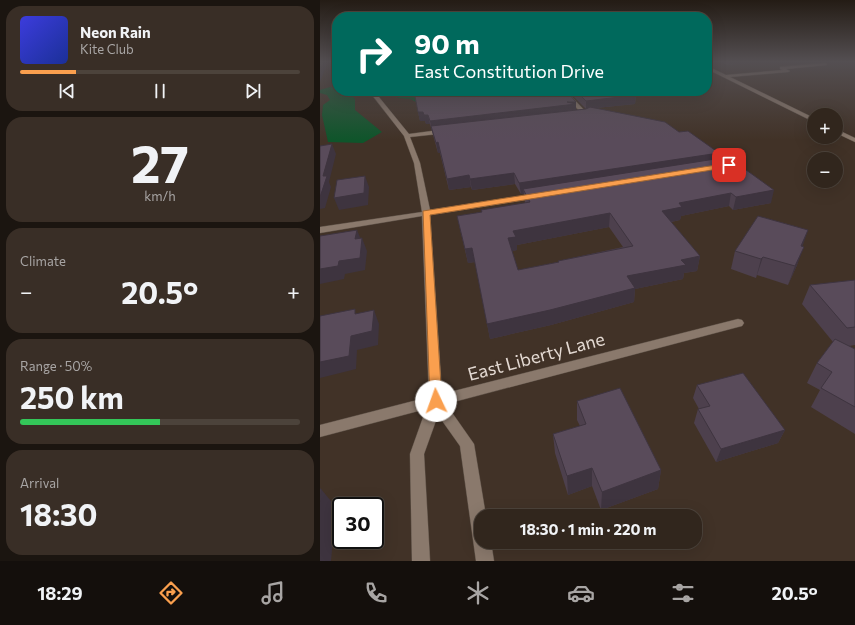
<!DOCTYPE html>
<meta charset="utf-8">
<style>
body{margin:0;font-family:Commissioner,sans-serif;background:#392e26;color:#f1f3f6;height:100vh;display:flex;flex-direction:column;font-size:15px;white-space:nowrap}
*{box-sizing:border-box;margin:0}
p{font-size:13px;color:#a8a5a4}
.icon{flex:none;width:22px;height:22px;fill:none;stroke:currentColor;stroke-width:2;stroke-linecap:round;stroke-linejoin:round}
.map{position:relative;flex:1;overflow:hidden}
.sheet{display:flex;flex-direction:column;gap:6px;padding:6px;background:#1b1510;width:320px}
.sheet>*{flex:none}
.guide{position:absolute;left:12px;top:12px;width:380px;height:84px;border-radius:16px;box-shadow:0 4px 16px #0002,0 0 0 1px #4c433b;background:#00695c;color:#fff;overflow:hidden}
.fabs{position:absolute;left:487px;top:108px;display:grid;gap:8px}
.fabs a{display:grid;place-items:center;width:36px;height:36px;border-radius:50%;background:#31261d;box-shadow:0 4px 16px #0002,0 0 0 1px #4c433b;font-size:20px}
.speed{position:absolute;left:12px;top:497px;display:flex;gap:8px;font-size:20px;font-weight:700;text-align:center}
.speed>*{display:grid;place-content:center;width:52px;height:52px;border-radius:50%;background:#31261d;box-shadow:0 4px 16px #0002,0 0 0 1px #4c433b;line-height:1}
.speed .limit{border:2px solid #111;border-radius:6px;background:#fff;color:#111}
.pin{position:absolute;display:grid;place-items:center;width:34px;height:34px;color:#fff;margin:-17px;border-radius:8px;box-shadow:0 2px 6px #0006}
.me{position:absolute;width:44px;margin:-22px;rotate:357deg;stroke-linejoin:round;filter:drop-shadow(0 0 3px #0008)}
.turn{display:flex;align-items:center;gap:14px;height:84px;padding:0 16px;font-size:18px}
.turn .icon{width:52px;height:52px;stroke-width:2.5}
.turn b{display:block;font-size:28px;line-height:34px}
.big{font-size:30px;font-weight:700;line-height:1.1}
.sheet .card{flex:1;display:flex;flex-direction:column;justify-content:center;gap:6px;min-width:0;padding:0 14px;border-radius:16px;background:#392e26}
.sheet .dial{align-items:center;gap:0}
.dial b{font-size:52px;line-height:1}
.song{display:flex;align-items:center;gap:12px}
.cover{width:48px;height:48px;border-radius:6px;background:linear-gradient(135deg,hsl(240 70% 55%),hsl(230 70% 35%))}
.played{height:4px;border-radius:2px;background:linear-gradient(90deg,#fa9f4e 20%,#4c433b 20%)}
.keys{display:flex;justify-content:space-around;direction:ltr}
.heat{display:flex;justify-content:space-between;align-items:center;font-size:22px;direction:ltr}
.charge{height:6px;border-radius:3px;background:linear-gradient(90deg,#34c759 50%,#4c433b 0)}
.trip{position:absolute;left:154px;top:509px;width:228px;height:40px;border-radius:16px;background:#31261d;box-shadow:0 4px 16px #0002,0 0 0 1px #4c433b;font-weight:700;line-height:40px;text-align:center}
.tabs{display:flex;height:64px;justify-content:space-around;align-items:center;background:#140f0c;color:#a8a5a4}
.tabs .icon{width:28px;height:28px}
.tabs .selected{color:#fa9f4e}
.tabs b{font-size:18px;color:#f1f3f6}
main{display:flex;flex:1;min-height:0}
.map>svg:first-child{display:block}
</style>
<main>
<section class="sheet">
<div class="card">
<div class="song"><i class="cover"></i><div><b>Neon Rain</b><p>Kite Club</p></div></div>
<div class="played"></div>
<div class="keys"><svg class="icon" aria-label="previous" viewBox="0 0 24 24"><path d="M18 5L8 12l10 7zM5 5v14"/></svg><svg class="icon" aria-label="pause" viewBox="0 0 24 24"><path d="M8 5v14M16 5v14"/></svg><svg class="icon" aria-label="next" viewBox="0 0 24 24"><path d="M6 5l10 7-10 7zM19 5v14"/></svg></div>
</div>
<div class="card dial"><b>27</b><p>km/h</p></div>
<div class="card"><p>Climate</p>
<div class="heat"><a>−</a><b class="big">20.5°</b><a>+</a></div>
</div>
<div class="card"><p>Range · 50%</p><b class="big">250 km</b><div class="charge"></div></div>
<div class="card"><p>Arrival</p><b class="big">18:30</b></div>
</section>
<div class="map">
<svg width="535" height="561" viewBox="0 0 535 561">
<rect width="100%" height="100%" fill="#413227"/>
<path fill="#0f552b" d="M10,87H17V91H28L35,99V110L62,132L43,143L8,142L2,115L3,105L10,100L7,95L0,93V90Z
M84,91H160L98,103L90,99L78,98L75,95Z"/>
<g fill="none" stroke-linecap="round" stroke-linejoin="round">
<defs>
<path id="minor" d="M506,63L507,65L466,69L470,71L468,72L410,77L494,118V122L387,69V66L406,75L463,70L460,69V67Z
M49,91H54L89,134L127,129L130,131L127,133L90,137L100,163L110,210L217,194L221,196L217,198L110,215L122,394L418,319L422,320L424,323L422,326L418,327L126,404L154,444L166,516H161V542H171L174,561H156L140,446L118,415L104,454L110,561H92L90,454L106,409L0,437V425L109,397L102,216L0,233V227L102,212L94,163L84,136Z
M241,91H246L268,114V116H264Z
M516,129L535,138V142L516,133Z"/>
</defs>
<use href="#minor" stroke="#5c5046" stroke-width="1"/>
<use href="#minor" fill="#8a796c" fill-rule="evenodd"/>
</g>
<path fill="#4d404d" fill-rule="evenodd" d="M401,62H444L408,65Z
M248,91H309L316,95L315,104L276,108L359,132L399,153L398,159L451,203L413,210L409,206L361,216L360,220L351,222L380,256L377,271L364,273L363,279L315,289L314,302L231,325L170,339L155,262L148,263L137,216L162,212L205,203L204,194H201L195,184L152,190L151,187L129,190L120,153H118L110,124H106L105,121H100L98,112L256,110L266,109ZM289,227L303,247L238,261L239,262L198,270L192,251L197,250V245Z
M483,246L477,265L468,285L437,275L436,278L411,269L415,251Z
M535,280V345L529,346L535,349V434L491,407L500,390L487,383L497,363L513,342L482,304L490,285Z
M377,385L465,430L458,443L396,462L374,423L378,409H379L373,398Z
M257,401L341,470L338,489L281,510L272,486L248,495L235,453L233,434L260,426L257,420Z"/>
<path fill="#3e343f" d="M3,62H16H8L0,82V68Z
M409,62H444L408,65Z
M316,95L315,104L266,109V101Z
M247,102H256V110L112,130L110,121Z
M98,112H103L108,115L110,124H106L105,121H100Z
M118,142L120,153H118L116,143Z
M12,144L16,154L9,182L11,187L5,208L0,209V197L3,176Z
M399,153L397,163L203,189L204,194H201L199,183Z
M194,173L195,184L152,190L150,179Z
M149,175L151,187L129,190L127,179Z
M45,176L49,187L48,205L19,210L14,198Z
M454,190L451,203L413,210L416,197Z
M411,193L409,206L361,216L360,220L340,224L342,211L359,203Z
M290,213L289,227L197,245V250L189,252L188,238L193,231Z
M37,230L42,242L35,239Z
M488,230L482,248L481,246Z
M42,238L47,251L45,270L25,274L24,279L0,284V269L19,261Z
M484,247L477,265L468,285L475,266Z
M152,248L155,262L148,263L145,249Z
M380,256L377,271L364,273L363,279L315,289L314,302L231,325L170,339L167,324L307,276L361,260Z
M443,257L436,278L441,259Z
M54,310L59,324L58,345L37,350L36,369L0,378V362L31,336Z
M465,430L458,443L396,462L401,449Z
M272,468V486L248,495L247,476Z
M341,470L338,489L281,510L282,492Z
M1,489L16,507L11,561H0V502Z"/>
<path fill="#594b5a" stroke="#3e343f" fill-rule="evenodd" d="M0,62H3L0,68Z
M94,91H246L256,102H247L256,104L110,121L108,115H104L103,112H98Z
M256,91H309L316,95L266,101Z
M270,107L345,122L359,132L368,131L399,153L199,183L194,173L150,179L149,175L127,179L118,142L116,143L111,126L266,109Z
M12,144L3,176H7L0,197V146Z
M408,157L454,190L416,197L411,193L359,203L362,207L342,211L380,256L361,260L366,265L307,276L315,288L230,310L167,324L152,248L145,249L137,216L162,212L161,210L210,202L203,189ZM290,213L313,246L238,261L239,262L198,270L188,238L196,237L193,231Z
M45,176L44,193L14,198L17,180Z
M438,216L488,230L481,246L484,247L475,266L443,257L441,259L415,251Z
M37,230L35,239L42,238L40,258L19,261L18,266L0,269V236Z
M535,280V327L527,328L490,285Z
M35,309V314L54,310L52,331L31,336L29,356L0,362V316Z
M515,339L535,349V407L501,388L512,372L497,363Z
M423,373L465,430L401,449L378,409L390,406L377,385Z
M300,388L341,470L282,492L272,468L247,476L233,434L266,424L257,401Z
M0,489H1L0,502Z"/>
<linearGradient id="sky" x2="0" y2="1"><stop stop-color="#241c15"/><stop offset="0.44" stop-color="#544f52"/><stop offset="1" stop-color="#544f52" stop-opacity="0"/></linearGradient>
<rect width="535" height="140" fill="url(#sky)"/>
<path fill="#fa9f4e" stroke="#a26733" d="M409,163L412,165L411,167L110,215L122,401L120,405L116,406L111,405L110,401L103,211Z"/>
<g text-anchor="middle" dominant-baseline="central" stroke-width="4" stroke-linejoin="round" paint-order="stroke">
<g font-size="18" fill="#e4dad3" stroke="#413227">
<text transform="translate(216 356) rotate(-15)">East Liberty Lane</text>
</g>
</g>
</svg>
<div class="fabs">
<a>+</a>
<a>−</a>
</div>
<div class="speed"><div class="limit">30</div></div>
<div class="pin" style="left:409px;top:165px;background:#d93025"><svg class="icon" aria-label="arrive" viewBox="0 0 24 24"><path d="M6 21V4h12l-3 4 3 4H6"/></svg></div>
<svg class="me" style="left:116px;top:401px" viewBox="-20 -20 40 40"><circle r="19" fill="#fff"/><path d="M0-13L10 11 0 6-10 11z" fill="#fa9f4e"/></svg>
<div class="trip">18:30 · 1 min · 220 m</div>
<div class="guide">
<div class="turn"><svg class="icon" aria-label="right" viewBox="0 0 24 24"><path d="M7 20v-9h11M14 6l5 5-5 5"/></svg><div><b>90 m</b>East Constitution Drive</div></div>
</div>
</div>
</main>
<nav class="tabs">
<b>18:29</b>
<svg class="icon selected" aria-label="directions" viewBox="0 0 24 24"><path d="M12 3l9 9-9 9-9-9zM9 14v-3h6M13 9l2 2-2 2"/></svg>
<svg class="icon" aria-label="music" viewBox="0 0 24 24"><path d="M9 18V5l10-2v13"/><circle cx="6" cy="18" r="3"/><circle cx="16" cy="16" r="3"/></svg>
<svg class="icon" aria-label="phone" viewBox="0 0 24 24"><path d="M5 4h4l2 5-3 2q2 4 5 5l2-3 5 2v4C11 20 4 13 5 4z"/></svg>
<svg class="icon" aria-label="climate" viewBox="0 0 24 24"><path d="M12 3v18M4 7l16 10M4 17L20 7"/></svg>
<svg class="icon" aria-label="car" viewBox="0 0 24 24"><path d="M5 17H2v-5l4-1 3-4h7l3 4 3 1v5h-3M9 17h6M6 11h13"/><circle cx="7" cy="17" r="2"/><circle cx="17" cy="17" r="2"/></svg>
<svg class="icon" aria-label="filters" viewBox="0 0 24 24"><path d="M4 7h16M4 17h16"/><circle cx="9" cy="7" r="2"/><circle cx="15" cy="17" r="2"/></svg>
<b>20.5°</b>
</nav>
